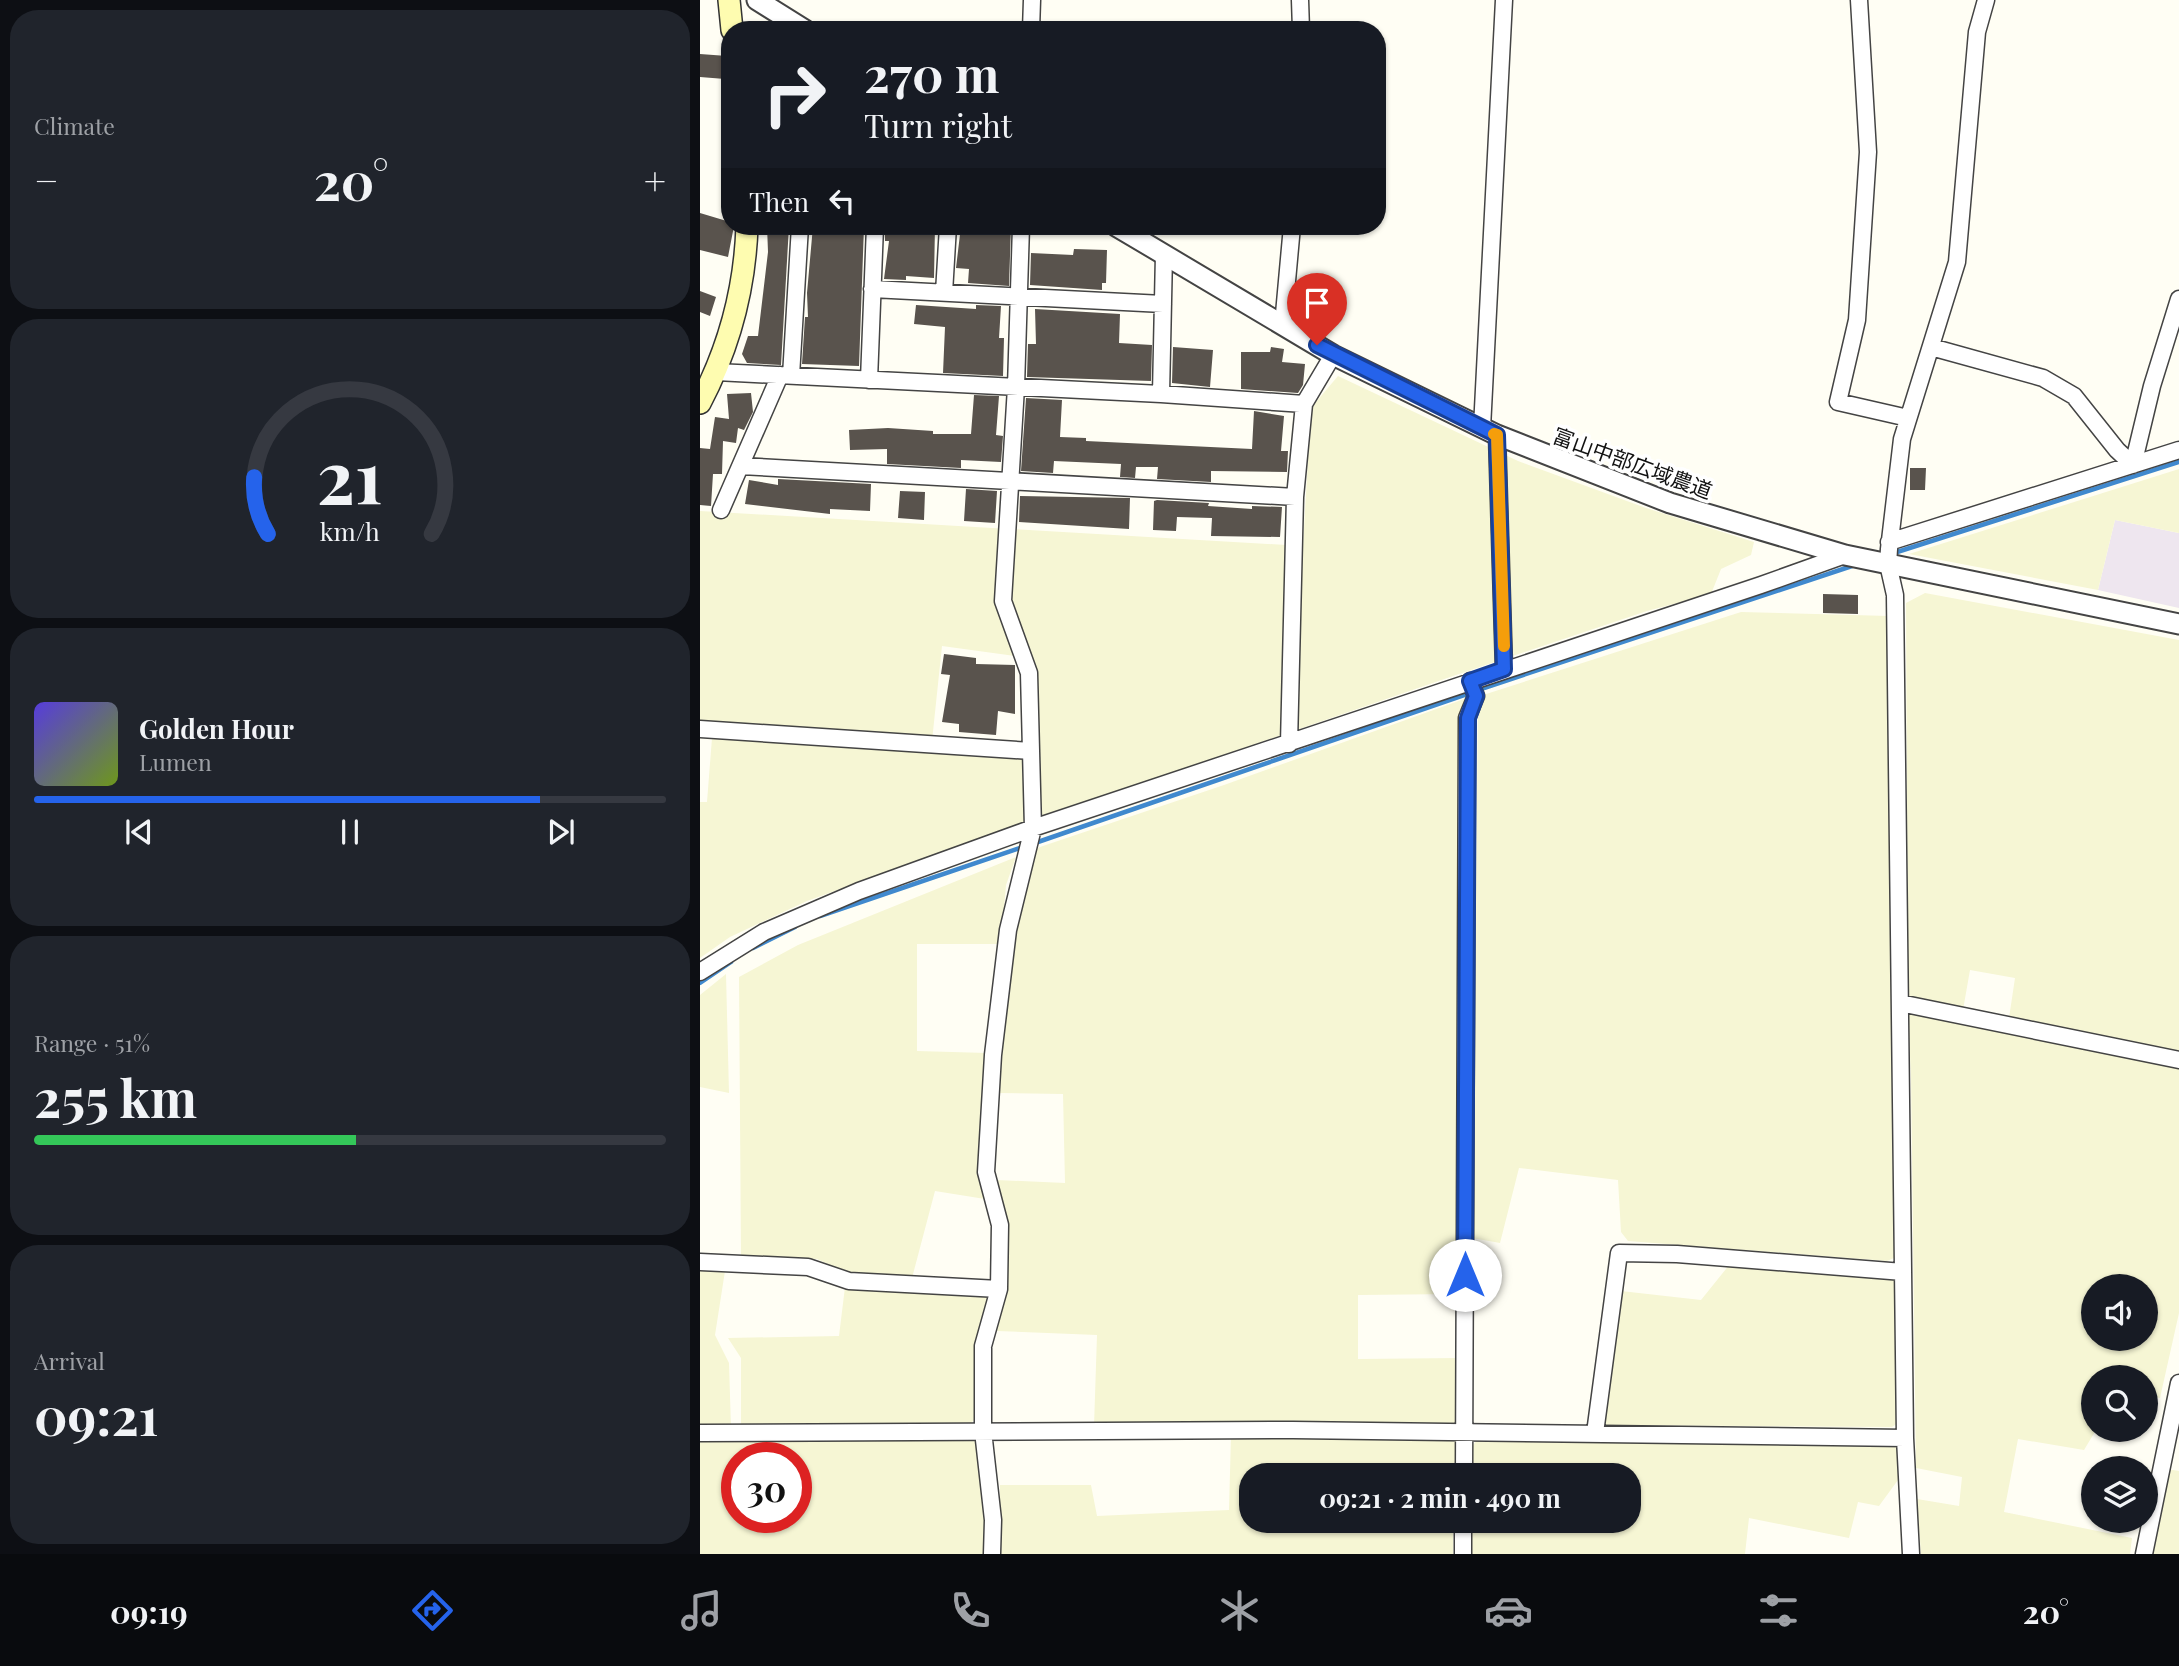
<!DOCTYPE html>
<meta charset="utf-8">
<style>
body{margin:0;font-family:"Playfair Display","Noto Sans JP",serif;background:#20242c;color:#f1f3f6;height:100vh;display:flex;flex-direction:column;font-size:26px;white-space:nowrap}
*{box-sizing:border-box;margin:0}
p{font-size:23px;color:#9ea1a6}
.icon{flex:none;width:38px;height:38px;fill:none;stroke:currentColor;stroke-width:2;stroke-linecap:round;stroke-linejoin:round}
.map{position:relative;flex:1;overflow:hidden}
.details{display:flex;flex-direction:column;gap:10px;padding:10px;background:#0d0f14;width:700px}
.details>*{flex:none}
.guide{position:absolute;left:21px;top:21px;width:665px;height:214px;border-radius:28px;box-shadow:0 2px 5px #0004;background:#171b24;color:#f1f3f6;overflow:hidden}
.fabs{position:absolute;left:1381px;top:1274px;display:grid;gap:14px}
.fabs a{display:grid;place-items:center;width:77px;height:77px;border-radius:50%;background:#171b24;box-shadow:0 2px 5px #0004;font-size:35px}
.speed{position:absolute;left:21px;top:1442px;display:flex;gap:14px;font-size:35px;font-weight:700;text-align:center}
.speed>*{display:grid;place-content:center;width:91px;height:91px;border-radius:50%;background:#171b24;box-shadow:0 2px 5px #0004;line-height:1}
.speed .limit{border:10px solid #d22;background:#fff;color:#111}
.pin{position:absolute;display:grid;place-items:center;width:60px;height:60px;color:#fff;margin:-72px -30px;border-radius:50% 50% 50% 0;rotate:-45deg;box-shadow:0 0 7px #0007}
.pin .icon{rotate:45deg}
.me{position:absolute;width:77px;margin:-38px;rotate:0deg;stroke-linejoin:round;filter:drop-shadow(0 0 5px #0008)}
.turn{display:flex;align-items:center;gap:24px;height:147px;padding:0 28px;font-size:32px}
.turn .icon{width:91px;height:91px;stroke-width:2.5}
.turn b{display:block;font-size:49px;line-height:60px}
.then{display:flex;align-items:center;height:66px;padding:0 28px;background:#0003;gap:14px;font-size:26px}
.big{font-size:52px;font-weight:700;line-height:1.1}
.details .tile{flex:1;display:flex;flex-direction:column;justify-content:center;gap:10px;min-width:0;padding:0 24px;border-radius:28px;background:#20242c}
.details .dial{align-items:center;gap:0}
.dial svg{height:182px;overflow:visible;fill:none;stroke:#363941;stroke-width:7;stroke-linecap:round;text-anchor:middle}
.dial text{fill:#f1f3f6;stroke:none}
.song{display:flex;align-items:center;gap:21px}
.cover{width:84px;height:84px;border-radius:10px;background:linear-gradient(135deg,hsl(250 70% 55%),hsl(80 70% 35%))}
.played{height:7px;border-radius:4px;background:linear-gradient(90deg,#2563eb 80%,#363941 80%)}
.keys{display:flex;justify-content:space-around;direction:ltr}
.heat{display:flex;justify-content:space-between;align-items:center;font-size:38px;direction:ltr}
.charge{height:10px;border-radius:5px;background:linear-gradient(90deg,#34c759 51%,#363941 0)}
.trip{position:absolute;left:539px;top:1463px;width:402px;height:70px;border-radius:28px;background:#171b24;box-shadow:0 2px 5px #0004;font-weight:700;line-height:70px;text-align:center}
.dock{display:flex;height:112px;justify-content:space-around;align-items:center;background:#090b0e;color:#9ea1a6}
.dock .icon{width:49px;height:49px}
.dock .on{color:#2563eb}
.dock b{font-size:32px;color:#f1f3f6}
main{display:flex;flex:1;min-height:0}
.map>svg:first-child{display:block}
</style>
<main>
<section class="details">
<div class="tile"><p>Climate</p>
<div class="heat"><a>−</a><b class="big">20°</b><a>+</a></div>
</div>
<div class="tile dial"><svg viewBox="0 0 100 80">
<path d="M14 69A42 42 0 1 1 86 69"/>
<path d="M14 69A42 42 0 0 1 8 44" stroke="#2563eb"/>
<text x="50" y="56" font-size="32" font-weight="700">21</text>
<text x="50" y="72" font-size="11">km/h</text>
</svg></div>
<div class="tile">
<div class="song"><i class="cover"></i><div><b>Golden Hour</b><p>Lumen</p></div></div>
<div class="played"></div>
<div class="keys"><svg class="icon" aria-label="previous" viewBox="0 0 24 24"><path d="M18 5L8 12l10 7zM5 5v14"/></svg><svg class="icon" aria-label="pause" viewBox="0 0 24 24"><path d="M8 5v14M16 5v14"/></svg><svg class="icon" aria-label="next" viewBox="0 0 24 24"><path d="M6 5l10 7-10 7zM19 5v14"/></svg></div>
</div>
<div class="tile"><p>Range · 51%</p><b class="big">255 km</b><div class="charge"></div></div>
<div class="tile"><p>Arrival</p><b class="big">09:21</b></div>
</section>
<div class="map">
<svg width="1479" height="1554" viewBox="0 0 1479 1554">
<rect width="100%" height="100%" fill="#fffef4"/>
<path fill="#eee6ef" d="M1415,520L1479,533V608L1398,590Z"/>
<path fill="#f6f6d4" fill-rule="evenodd" d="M638,376L818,461L946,508L1054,542L1051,555L1021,569L1011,594L947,611L756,675L276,840L107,901L30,937L0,958V802H7L12,738L325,759V675L315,656L242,646L232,741L0,725V511L603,546L611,408Z
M1479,469V533L1415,520L1398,590L1209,554Z
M1225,593L1479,640V1053L1309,1018L1315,978L1270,970L1263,1010L1215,1001L1208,995L1206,603Z
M1041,612L1189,616L1196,1114L1194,1258L1187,1261L928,1241L921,1232L918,1180L819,1168L800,1243L772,1238L778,716L783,695Z
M767,698L761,887L756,1294L658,1295V1359L759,1358L757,1425L528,1422L394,1426L397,1335L297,1331L307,1283V1219L296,1180L365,1183L363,1094L298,1093L301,1039L320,902L337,848L524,785Z
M316,857L306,885L301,944H217V1051L287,1053L281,1172L285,1199L235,1191L212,1278L153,1276L117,1259L41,1256L39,977L98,945Z
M26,974L29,1093L0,1087V995Z
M1214,1012L1479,1067V1313L1460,1398L1446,1396V1377H1393V1430H1396L1384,1450L1318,1439L1304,1512L1432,1538L1430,1554H1221L1217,1499L1259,1506L1262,1477L1216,1468L1211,1077L1208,1014ZM1393,1286H1446V1339H1393Z
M1030,1264L1192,1277L1197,1282L1198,1423L1192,1427L905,1425L921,1291L1001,1300Z
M0,1269L25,1271L15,1335L29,1363L31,1428L0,1427Z
M145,1287L280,1292L292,1301L277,1417L269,1425H41V1358L28,1338L139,1336Z
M531,1435L752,1437L757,1442L755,1475H551V1521H753V1554H300V1485H391L397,1516L529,1510Z
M271,1437L281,1447L286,1554H0V1439ZM37,1458H96V1517H37Z
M777,1440L1196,1443L1199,1455L1198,1480L1179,1506L1158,1502L1149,1538L1049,1518L1045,1554H771V1521H929V1475H771V1448Z
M1467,1469L1479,1471V1554H1451Z"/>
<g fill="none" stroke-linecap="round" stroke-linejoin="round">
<path stroke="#4089ce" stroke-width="4.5" d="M1194,553L1479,462
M778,690L1155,565
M335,843L770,693
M120,916L323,847
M53,948L95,927
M0,983L31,962"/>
</g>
<path fill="#59534d" d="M0,54L27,56L25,79L0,77Z
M0,213L30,222V226H34L28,257L0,250Z
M67,226H89L81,365L47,363L42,354L48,336H58L68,252Z
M113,226H164L159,366L102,364L105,317H108L107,293Z
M185,226H235L234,278L206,276V280L184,279L189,241H185Z
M261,226H311L309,286L268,283L269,269L256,268Z
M374,249L407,250L406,283H402V290L330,285L331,253L373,255Z
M0,291L16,297L10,316L0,312Z
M216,305L276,309V305L301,306L299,338H304L303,376L243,373L245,327L214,324Z
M335,309L420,314L419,343L452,345L451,381L327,377L328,344H336Z
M473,347L513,350L510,387L472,383Z
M571,347L584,349L582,362L605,364L603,385L598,393L541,389V352H570Z
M51,393L53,412L44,430L38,428L36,443L23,441L22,474H13L11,506L0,505V448L10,449L15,417L29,419L27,394Z
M274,395L299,396L296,435L303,436L301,462L261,460V468L187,464V449L150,450L149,430L188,428L233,431V434H271Z
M326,398L362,400L360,437L386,438V441L552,449L554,411L584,416L581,451H588L587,472L511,471V482L457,479L458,467H436L435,478L420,477L421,464L354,461L353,473L321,471Z
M1210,468H1226L1225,490H1210Z
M78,479L171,484L170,511L130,509V514L45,504L49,480L78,485Z
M266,489L297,491L295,523L264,521Z
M200,491L225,492L224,520L198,518Z
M320,496L430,498L429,529L319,522Z
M457,500L509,503L508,506L552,509V506L582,507L580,537L511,536L512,518L477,517L476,531L453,530L454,501Z
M1123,594L1158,595V614L1123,613Z
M244,654L276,658V664L315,665V714L298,711L296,735L259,732V724L242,722L250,675L241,674Z"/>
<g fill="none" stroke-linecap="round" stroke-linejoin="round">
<defs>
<path id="minor" d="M600,0L601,30
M1159,0L1168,152L1157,320L1138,402L1208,418
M331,30L332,0
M172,289L463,304
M244,293L248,226
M583,325L592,226
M1231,347L1343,378L1374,396L1417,450L1433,465L1452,386L1479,299
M16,372L461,394L604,404L633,355
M91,376L100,226
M169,380L175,226
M461,394L464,254
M782,428L804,0
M797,435L804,669
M41,466L595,497L604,404
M21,510L80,375
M1189,542L1479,450
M0,729L331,751
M589,744L595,497
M0,972L64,932L159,891L333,828L1061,585L1145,555
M1200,1003L1479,1060
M0,1262L108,1267L149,1281L299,1289
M0,1433L593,1430L1205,1438
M895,1433L919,1253L977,1254L1203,1272
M764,1475L767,718L776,696L770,681
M292,1554L293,1520L283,1431V1346L299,1289L300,1225L286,1172L293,1055L308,930L333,828L329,673L303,601L316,387L321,226
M763,1554V1521
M1211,1554L1205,1438L1195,595L1188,564L1189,549L1202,439L1257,262L1277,32L1286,0
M1444,1554L1479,1383"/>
<path id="tertiary" d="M57,0L105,30
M416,226L633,355L797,435L970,503L1145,555L1479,624"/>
<path id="secondary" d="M29,0L32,30
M0,403C29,348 45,287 47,226"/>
</defs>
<use href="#minor" stroke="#444" stroke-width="19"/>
<use href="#tertiary" stroke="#444" stroke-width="23"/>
<use href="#secondary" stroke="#333" stroke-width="24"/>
<use href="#minor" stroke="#fff" stroke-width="16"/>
<use href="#tertiary" stroke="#fff" stroke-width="19"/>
<use href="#secondary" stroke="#fefcb0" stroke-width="21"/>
</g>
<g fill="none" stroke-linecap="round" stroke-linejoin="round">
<defs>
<path id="route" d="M617,345L797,435L804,669L770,681L776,696L768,718L765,1275"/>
</defs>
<use href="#route" stroke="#184099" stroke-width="18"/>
<use href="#route" stroke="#2563eb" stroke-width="12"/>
<path stroke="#f59e0b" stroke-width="12" d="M794,434L797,435L804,646"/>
</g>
<g text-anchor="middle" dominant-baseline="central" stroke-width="7" stroke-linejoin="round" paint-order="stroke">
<g font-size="21" fill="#111" stroke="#fff">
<text transform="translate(933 462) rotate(20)">富山中部広域農道</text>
</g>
</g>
</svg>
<div class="fabs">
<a><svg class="icon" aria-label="sound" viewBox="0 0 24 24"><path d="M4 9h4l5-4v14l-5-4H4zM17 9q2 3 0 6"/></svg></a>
<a><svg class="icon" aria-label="search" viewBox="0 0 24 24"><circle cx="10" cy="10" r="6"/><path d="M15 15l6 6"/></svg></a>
<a><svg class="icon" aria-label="layers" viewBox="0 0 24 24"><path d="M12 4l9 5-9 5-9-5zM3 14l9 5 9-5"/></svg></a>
</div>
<div class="speed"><div class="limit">30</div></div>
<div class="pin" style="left:617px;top:345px;background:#d93025"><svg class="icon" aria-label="arrive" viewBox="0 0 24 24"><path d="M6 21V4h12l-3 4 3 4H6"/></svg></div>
<svg class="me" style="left:765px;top:1275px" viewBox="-20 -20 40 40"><circle r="19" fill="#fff"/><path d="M0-13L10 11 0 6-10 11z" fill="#2563eb"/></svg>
<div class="trip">09:21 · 2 min · 490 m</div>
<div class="guide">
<div class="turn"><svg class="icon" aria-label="right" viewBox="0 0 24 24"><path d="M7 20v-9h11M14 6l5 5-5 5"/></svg><div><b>270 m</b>Turn right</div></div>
<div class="then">Then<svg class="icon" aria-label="left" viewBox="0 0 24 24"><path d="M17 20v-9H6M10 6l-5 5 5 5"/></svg></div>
</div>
</div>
</main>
<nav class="dock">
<b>09:19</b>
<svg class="icon on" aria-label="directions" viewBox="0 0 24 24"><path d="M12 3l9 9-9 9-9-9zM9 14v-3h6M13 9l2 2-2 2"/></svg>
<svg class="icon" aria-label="music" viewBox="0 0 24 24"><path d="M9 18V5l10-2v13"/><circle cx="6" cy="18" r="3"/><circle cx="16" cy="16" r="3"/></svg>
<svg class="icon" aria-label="phone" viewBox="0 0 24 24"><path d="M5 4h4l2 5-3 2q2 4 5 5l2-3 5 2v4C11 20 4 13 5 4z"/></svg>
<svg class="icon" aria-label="climate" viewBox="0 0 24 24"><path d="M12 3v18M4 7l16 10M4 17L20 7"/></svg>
<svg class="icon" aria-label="car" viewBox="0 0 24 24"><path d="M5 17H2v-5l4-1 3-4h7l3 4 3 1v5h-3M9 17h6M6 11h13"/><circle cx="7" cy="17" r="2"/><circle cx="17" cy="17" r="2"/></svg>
<svg class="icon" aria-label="filters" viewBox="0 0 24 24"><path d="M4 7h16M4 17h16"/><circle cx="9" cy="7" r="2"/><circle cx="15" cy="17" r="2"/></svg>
<b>20°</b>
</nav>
